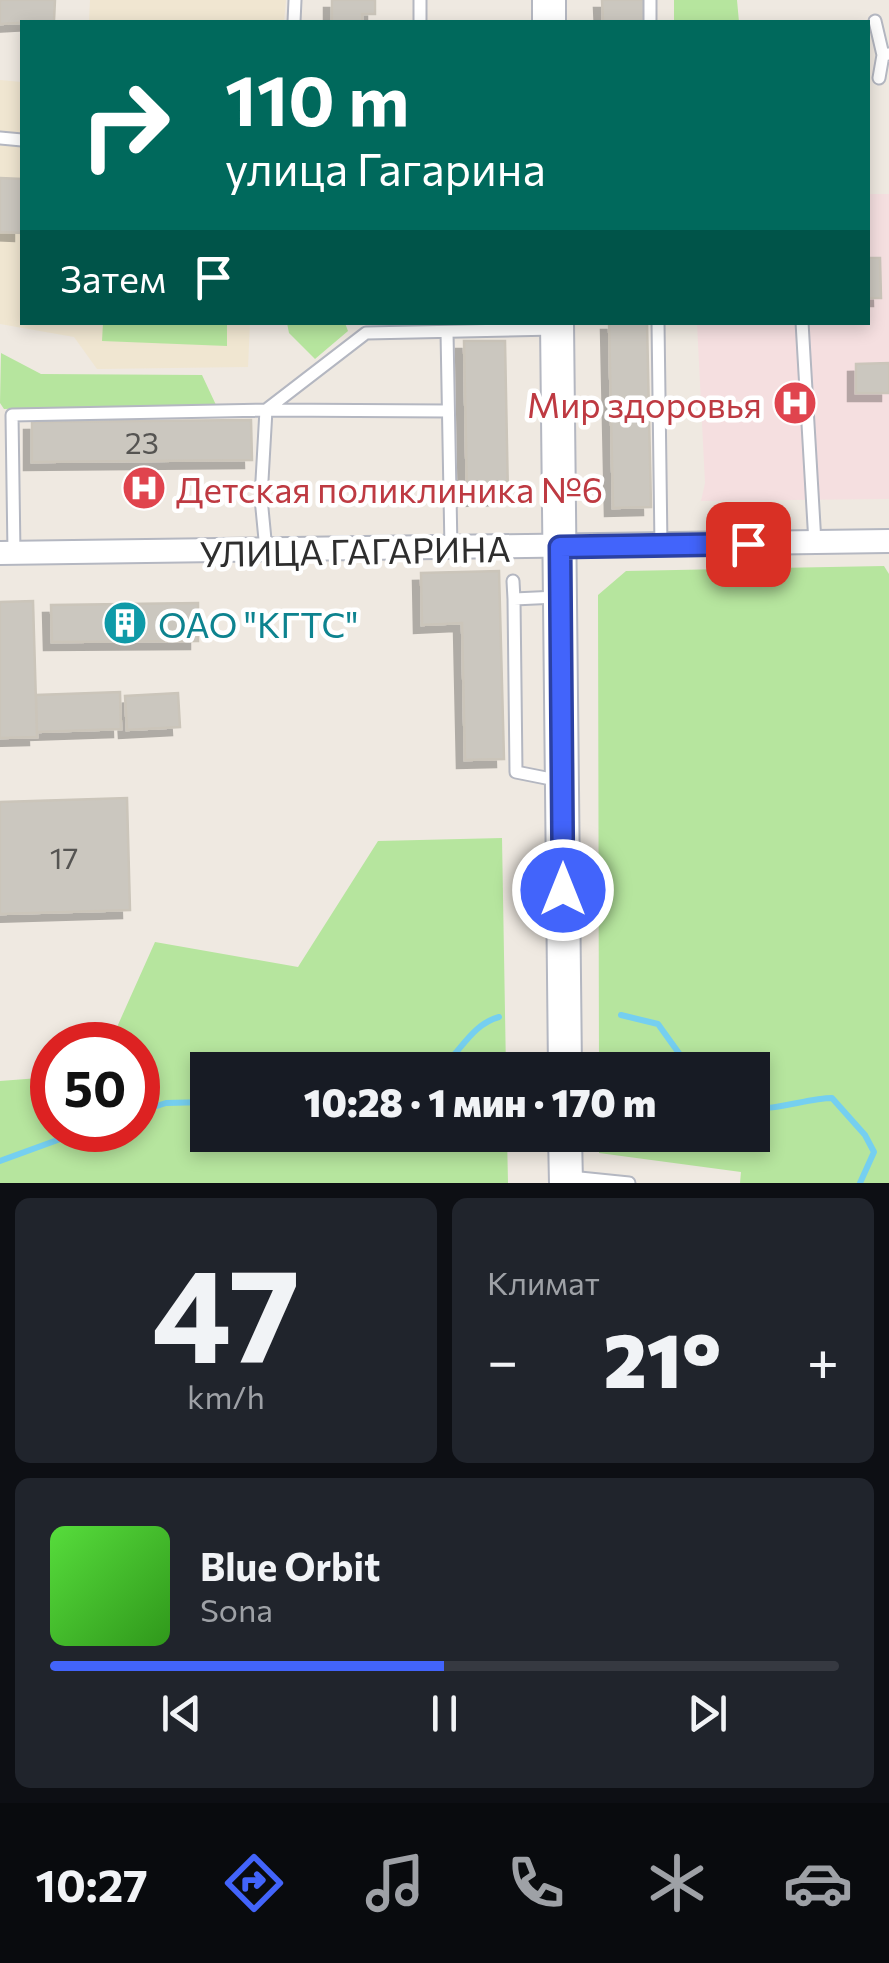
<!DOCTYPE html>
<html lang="ru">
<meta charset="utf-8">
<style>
body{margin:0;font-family:Commissioner,sans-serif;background:#20242c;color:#f1f3f6;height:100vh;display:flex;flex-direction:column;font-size:38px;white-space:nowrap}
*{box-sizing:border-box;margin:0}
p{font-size:32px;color:#9ea1a6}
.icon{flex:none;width:55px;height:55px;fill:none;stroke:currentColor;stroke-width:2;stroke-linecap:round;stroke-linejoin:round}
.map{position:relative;height:1183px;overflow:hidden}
.drawer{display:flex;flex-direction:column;gap:15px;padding:15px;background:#0d0f14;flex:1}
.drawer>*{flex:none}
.banner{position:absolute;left:20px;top:20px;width:850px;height:305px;border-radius:0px;box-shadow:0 5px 15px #0003;background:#00695c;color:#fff;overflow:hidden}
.speed{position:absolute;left:30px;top:1022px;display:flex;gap:20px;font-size:50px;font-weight:700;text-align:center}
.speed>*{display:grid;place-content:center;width:130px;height:130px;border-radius:50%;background:#171b24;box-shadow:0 5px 15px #0003;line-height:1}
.speed .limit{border:15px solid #d22;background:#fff;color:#111}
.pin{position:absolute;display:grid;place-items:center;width:85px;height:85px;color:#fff;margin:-42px;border-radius:20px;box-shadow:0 5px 15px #0006}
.me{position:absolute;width:110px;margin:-55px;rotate:0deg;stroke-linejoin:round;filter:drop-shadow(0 0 8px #0008)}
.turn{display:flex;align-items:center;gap:35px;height:210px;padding:0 40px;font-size:45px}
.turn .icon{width:130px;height:130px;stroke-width:2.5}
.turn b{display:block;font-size:70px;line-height:85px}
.then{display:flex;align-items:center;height:95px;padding:0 40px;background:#0003;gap:20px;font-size:38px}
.big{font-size:75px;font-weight:800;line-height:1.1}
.drawer .card{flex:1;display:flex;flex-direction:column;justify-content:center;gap:15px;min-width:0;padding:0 35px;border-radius:15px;background:#20242c}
.drawer .dial{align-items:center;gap:0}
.dial b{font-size:130px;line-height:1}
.song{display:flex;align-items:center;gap:30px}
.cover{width:120px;height:120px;border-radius:15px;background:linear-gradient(135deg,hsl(110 70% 55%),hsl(110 70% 35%))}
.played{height:10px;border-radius:5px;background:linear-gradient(90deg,#4264fb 50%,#363941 50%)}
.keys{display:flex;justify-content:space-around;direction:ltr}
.heat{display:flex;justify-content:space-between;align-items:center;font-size:55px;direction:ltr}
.drawer .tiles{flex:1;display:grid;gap:15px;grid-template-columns:1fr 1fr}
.card:last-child{grid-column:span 2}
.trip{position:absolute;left:190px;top:1052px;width:580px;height:100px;border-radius:0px;background:#171b24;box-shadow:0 5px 15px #0003;font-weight:800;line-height:100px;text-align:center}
.dock{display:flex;height:160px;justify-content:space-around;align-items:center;background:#090b0e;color:#9ea1a6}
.dock .icon{width:70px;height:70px}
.dock .on{color:#4264fb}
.dock b{font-size:45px;color:#f1f3f6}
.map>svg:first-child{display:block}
</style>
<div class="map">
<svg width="889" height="1183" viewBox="0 0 889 1183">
<defs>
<filter id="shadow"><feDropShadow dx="-8" dy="8" stdDeviation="0" flood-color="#0004"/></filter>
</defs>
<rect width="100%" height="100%" fill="#efe9e1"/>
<path fill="#f0e6d1" d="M90,0H286L284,22H89Z
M0,80L22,82V322L250,323L248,367L97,369L74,337L0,324Z"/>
<path fill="#f5dfe0" d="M868,194H889V499L701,501L705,483L697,323L868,322Z"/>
<path fill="#b6e59e" d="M674,0H737L739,22H674Z
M103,323H227V346L102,341Z
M287,323H345L348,331L315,359L289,333Z
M1,353L41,374L202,375L216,405L4,409L0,403Z
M884,566L889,574V1183H740L741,1172L599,1153V1135H752V1070H599L598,595L626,571Z
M502,838L506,1070H208V1135H507L508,1183H0V1081L52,1077V1130H138V1045H109L155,942L298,967L378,841Z"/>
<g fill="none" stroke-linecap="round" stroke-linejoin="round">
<path stroke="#75cff0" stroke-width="6" d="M621,1015L658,1024L691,1070
M439,1070C460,1053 472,1024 499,1017
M752,1107C772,1112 808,1098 832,1098L865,1135L874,1152L860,1183
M138,1112L166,1103L208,1102
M0,1161L85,1130"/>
</g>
<path fill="#cbc7bf" stroke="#cbc5ba" stroke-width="2.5" filter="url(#shadow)" d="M0,0H55L54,21L0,24Z
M332,0H375V14H362V22H332Z
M602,0H645V22H603Z
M0,178L22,179V233L0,232Z
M868,258H880L881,298H868Z
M609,322H647L651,507L613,508Z
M464,341H505L508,497L467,498Z
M889,363V393H856V364Z
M251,420L252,460L32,462V422Z
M499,571L504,759L465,760L462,623L422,625L421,573Z
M33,601L37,737L0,738V602Z
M198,603V641L52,642L51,605Z
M120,692L121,729L37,732L36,695Z
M178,693L180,727L127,730L125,696Z
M127,798L130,910L0,914V802Z"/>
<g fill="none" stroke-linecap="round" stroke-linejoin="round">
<defs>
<path id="lane" d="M650,0V22
M875,21L883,55L889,54
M294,22L295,0
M420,22V0
M879,78L883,55
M0,138L22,140
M658,322L661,546
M802,322L815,543
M447,332L451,549
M266,550L261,498L266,410L366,333L555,329
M14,553L12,415L266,410L448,411
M513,581L514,599
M557,597L514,599L516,772L561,781
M570,1177L629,1183"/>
<path id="street" d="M0,553L889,541"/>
<path id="secondary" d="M549,0V22
M557,322L565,1070
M565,1135L566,1183"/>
</defs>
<use href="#lane" stroke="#b4b7c1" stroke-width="15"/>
<use href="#street" stroke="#b4b7c1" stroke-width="26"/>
<use href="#secondary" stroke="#b4b7c1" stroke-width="36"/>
<use href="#lane" stroke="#fff" stroke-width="11"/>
<use href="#street" stroke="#fff" stroke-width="22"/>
<use href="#secondary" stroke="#fff" stroke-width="32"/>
</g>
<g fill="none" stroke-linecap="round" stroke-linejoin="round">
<defs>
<path id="route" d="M563,890L560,547L748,544"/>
</defs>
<use href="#route" stroke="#2b41a3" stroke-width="25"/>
<use href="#route" stroke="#4264fb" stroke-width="18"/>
</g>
<defs>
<symbol id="hospital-disc" viewBox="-11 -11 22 22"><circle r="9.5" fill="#e0444e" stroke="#fff"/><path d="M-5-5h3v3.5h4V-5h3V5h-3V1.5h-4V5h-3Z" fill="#fff"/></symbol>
<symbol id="building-disc" viewBox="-11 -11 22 22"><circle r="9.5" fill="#0f9aa8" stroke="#fff"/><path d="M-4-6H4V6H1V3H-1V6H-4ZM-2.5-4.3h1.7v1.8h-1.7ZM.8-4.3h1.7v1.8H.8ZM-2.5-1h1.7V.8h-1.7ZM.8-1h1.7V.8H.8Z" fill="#fff"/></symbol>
</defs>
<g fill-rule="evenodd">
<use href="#hospital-disc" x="770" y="378" width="50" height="50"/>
<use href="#hospital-disc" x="119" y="463" width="50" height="50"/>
<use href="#building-disc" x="100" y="598" width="50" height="50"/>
</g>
<g text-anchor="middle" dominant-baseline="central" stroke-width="9" stroke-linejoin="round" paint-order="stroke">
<g font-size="30" fill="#555452">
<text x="142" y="441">23</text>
<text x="64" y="856">17</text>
</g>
<g font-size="35" fill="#be3a42" stroke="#fff" text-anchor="end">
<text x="762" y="403">Мир здоровья</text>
<text x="176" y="488" text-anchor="start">Детская поликлиника №6</text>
</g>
<g font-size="35" fill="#2e2e2e" stroke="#fff">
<text transform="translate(355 550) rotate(-1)">УЛИЦА ГАГАРИНА</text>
</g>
<g font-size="35" fill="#0d838f" stroke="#fff" text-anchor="start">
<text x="158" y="623">ОАО "КГТС"</text>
</g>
</g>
</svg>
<div class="speed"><div class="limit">50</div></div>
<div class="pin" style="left:748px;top:544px;background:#d93025"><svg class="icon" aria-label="arrive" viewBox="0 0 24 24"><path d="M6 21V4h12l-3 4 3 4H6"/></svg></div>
<svg class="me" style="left:563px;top:890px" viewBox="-20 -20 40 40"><circle r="17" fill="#4264fb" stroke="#fff" stroke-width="3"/><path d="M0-11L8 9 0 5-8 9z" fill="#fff"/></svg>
<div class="trip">10:28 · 1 мин · 170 m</div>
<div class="banner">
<div class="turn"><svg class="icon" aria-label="right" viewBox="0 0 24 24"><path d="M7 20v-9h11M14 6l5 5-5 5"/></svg><div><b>110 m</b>улица Гагарина</div></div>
<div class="then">Затем<svg class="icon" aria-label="arrive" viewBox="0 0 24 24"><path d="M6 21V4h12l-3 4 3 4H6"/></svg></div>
</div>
</div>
<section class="drawer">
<div class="tiles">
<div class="card dial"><b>47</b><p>km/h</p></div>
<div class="card"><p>Климат</p>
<div class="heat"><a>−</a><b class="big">21°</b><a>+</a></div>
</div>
<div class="card">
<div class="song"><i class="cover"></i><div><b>Blue Orbit</b><p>Sona</p></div></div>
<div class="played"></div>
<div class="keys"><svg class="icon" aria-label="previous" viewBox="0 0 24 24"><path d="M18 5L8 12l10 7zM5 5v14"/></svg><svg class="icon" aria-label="pause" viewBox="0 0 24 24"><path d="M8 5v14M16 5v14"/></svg><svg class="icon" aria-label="next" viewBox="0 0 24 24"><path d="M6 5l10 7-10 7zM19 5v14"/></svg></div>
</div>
</div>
</section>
<nav class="dock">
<b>10:27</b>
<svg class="icon on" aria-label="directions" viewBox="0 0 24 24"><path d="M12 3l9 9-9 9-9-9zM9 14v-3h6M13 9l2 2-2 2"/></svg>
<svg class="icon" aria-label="music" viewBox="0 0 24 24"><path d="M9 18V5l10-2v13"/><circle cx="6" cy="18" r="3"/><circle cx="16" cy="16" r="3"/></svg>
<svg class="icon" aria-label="phone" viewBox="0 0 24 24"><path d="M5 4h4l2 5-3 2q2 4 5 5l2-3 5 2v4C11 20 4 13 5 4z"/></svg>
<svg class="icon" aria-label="climate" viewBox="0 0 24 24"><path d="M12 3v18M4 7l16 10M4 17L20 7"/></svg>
<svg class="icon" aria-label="car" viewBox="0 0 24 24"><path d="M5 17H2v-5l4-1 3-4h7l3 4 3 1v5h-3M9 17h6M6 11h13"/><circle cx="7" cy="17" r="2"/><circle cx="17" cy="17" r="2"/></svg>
</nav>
